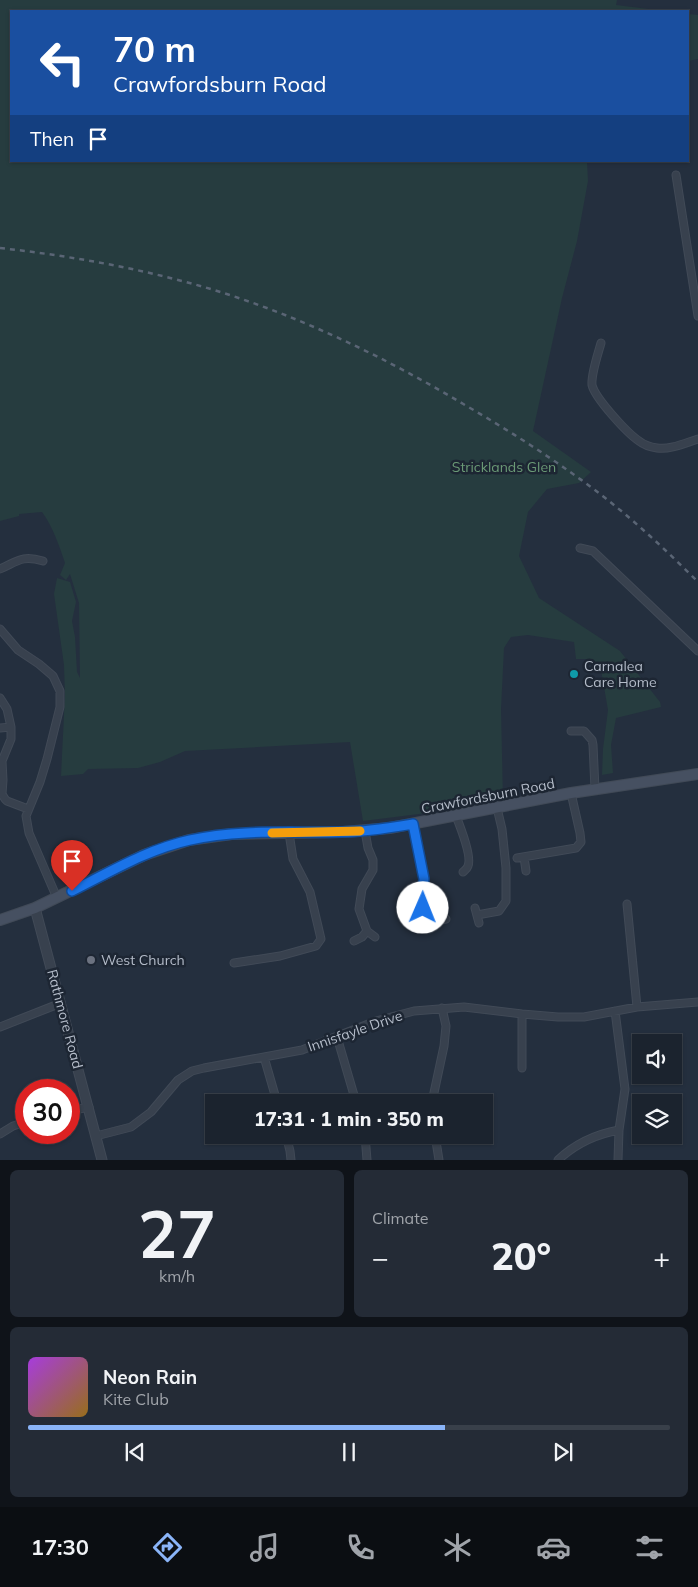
<!DOCTYPE html>
<meta charset="utf-8">
<style>
body{margin:0;font-family:Mulish,sans-serif;background:#242b36;color:#f1f3f6;height:100vh;display:flex;flex-direction:column;font-size:19px;white-space:nowrap}
*{box-sizing:border-box;margin:0}
p{font-size:16px;color:#a0a4aa}
.icon{flex:none;width:28px;height:28px;fill:none;stroke:currentColor;stroke-width:2;stroke-linecap:round;stroke-linejoin:round}
.map{position:relative;height:1160px;overflow:hidden}
.panel{display:flex;flex-direction:column;gap:10px;padding:10px;background:#0f1319;flex:1}
.panel>*{flex:none}
.guide{position:absolute;left:10px;top:10px;width:679px;height:152px;border-radius:0px;box-shadow:0 1px 4px #0004,0 0 0 1px #39404a;background:#1a4fa0;color:#fff;overflow:hidden}
.controls{position:absolute;left:632px;top:1034px;display:grid;gap:10px}
.controls a{display:grid;place-items:center;width:50px;height:50px;border-radius:0px;background:#1b232e;box-shadow:0 1px 4px #0004,0 0 0 1px #39404a;font-size:25px}
.speed{position:absolute;left:15px;top:1079px;display:flex;gap:10px;font-size:25px;font-weight:700;text-align:center}
.speed>*{display:grid;place-content:center;width:65px;height:65px;border-radius:50%;background:#1b232e;box-shadow:0 1px 4px #0004,0 0 0 1px #39404a;line-height:1}
.speed .limit{border:8px solid #d22;background:#fff;color:#111}
.pin{position:absolute;display:grid;place-items:center;width:42px;height:42px;color:#fff;margin:-51px -21px;border-radius:50% 50% 50% 0;rotate:-45deg;box-shadow:0 0 5px #0007}
.pin .icon{rotate:45deg}
.me{position:absolute;width:55px;margin:-28px;rotate:1deg;stroke-linejoin:round;filter:drop-shadow(0 0 4px #0008)}
.turn{display:flex;align-items:center;gap:18px;height:105px;padding:0 20px;font-size:22px}
.turn .icon{width:65px;height:65px;stroke-width:2.5}
.turn b{display:block;font-size:35px;line-height:42px}
.then{display:flex;align-items:center;height:48px;padding:0 20px;background:#0003;gap:10px;font-size:19px}
.big{font-size:38px;font-weight:800;line-height:1.1}
.panel .tile{flex:1;display:flex;flex-direction:column;justify-content:center;gap:8px;min-width:0;padding:0 18px;border-radius:8px;background:#242b36}
.panel .dial{align-items:center;gap:0}
.dial b{font-size:65px;line-height:1}
.song{display:flex;align-items:center;gap:15px}
.cover{width:60px;height:60px;border-radius:8px;background:linear-gradient(135deg,hsl(280 70% 55%),hsl(40 70% 35%))}
.played{height:5px;border-radius:2px;background:linear-gradient(90deg,#8ab4f8 65%,#39404a 65%)}
.keys{display:flex;justify-content:space-around;direction:ltr}
.heat{display:flex;justify-content:space-between;align-items:center;font-size:28px;direction:ltr}
.panel .tiles{flex:1;display:grid;gap:10px;grid-template-columns:1fr 1fr}
.tile:last-child{grid-column:span 2}
.trip{position:absolute;left:205px;top:1094px;width:288px;height:50px;border-radius:0px;background:#1b232e;box-shadow:0 1px 4px #0004,0 0 0 1px #39404a;font-weight:800;line-height:50px;text-align:center}
.dock{display:flex;height:80px;justify-content:space-around;align-items:center;background:#0b0e12;color:#a0a4aa}
.dock .icon{width:35px;height:35px}
.dock .selected{color:#8ab4f8}
.dock b{font-size:22px;color:#f1f3f6}
.map>svg:first-child{display:block}
</style>
<div class="map">
<svg width="698" height="1160" viewBox="0 0 698 1160">
<rect width="100%" height="100%" fill="#242f3e"/>
<path fill="#263c3f" d="M0,0H617L616,5L665,11H11V161H587L588,181L577,241L562,298L533,431L591,472L579,483L547,489L528,512L519,556L539,598L620,651L660,702L661,707L616,718L611,745L613,773L602,775L603,749L608,710L601,670L592,659H576L574,642L528,635L511,637L504,648L501,709L503,799L419,814L363,821L350,742L185,751L160,762L138,768L88,769L83,774L61,776L65,695L64,665L54,594L57,578L70,582L76,602L72,621L75,637L77,672L80,678L79,603L70,574L66,580L60,575L65,563C59,545 53,527 42,512L19,514V516L0,521Z
M688,14L698,15V59L688,61Z"/>
<g fill="none" stroke-linecap="round" stroke-linejoin="round">
<defs>
<path id="minor" d="M676,175L698,316
M601,343C598,354 591,374 592,385C595,398 627,433 639,441C644,445 650,447 657,448C670,450 685,443 698,439
M580,548L593,551L698,651
M0,569C18,561 22,555 43,561
M0,629L18,650L39,664L53,676L60,691V707L47,759L40,782L26,816L29,833L57,898
M0,698L7,709L11,727V739L2,761L3,780L2,794L5,799L7,801L28,809
M0,728L11,727
M571,731H584L592,740L593,745L595,789
M456,816C460,826 472,857 468,866C467,869 465,870 463,872
M413,824L424,879L422,899L423,908L428,923
M524,857L526,871
M517,858L576,848L581,842L580,833L571,793
M627,904L637,1007
M475,908L479,923
M477,915L499,911L506,901V868L502,829L497,808
M418,929L428,923L446,919
M367,931L375,937
M354,941L362,937L367,931L359,909L362,889L373,870V860L368,848L365,831
M234,963L280,956L316,946L321,939L310,892L293,859L289,833
M615,1011L625,1089L619,1130L618,1160
M0,1027L61,1003
M337,1037L356,1102
M264,1057L277,1102
M522,1068V1014
M432,1102L444,1046L446,1026L442,1008
M69,1111L89,1107
M0,1134L13,1126L26,1122
M286,1135L290,1151L291,1160
M365,1135L367,1160
M435,1135L439,1160
M96,1136L131,1127L151,1112L178,1080L192,1071L204,1068L302,1050L376,1021L414,1011L464,1007L522,1014L558,1017H584L637,1007L698,1002
M558,1160C575,1144 597,1134 619,1130"/>
<path id="tertiary" d="M35,908L102,1160"/>
<path id="secondary" d="M0,920L35,908L144,855L189,840L232,834L343,832L390,828L571,793L698,774"/>
</defs>
<use href="#minor" stroke="#414a57" stroke-width="9"/>
<use href="#tertiary" stroke="#414a57" stroke-width="11"/>
<use href="#secondary" stroke="#414a57" stroke-width="12"/>
<use href="#minor" stroke="#38414e" stroke-width="7"/>
<use href="#tertiary" stroke="#38414e" stroke-width="9"/>
<use href="#secondary" stroke="#465061" stroke-width="10"/>
<path stroke="#5a6575" stroke-width="2.5" stroke-dasharray="5 5" stroke-linecap="butt" d="M0,248C72,256 144,269 214,290C302,317 386,358 465,405C513,433 560,463 604,497C637,523 668,552 698,582"/>
</g>
<g fill="none" stroke-linecap="round" stroke-linejoin="round">
<defs>
<path id="route" d="M72,891C110,872 148,849 190,840C239,829 291,833 341,832C366,832 389,828 413,824L424,879L422,899L423,908"/>
</defs>
<use href="#route" stroke="#114b97" stroke-width="12"/>
<use href="#route" stroke="#1a73e8" stroke-width="9"/>
<path stroke="#f59e0b" stroke-width="9" d="M272,833L360,831"/>
</g>
<circle fill="#0f9aa8" stroke="#1d2633" stroke-width="2" cx="574" cy="674" r="5"/>
<circle fill="#6b7280" stroke="#1d2633" stroke-width="2" cx="91" cy="960" r="5"/>
<g text-anchor="middle" dominant-baseline="central" stroke-width="5" stroke-linejoin="round" paint-order="stroke">
<g font-size="14" fill="#6b9a76" stroke="#1d2633">
<text x="504" y="467">Stricklands Glen</text>
</g>
<g font-size="14" fill="#b4bcc9" stroke="#1d2633" text-anchor="start">
<text x="584" y="666">Carnalea<tspan x="584" dy="16">Care Home</tspan></text>
<text x="101" y="960">West Church</text>
</g>
<g font-size="14" fill="#b4bcc9" stroke="#1d2633">
<text transform="translate(488 796) rotate(-11)">Crawfordsburn Road</text>
<text transform="translate(65 1019) rotate(75)">Rathmore Road</text>
<text transform="translate(355 1031) rotate(-19)">Innisfayle Drive</text>
</g>
</g>
</svg>
<div class="controls">
<a><svg class="icon" aria-label="sound" viewBox="0 0 24 24"><path d="M4 9h4l5-4v14l-5-4H4zM17 9q2 3 0 6"/></svg></a>
<a><svg class="icon" aria-label="layers" viewBox="0 0 24 24"><path d="M12 4l9 5-9 5-9-5zM3 14l9 5 9-5"/></svg></a>
</div>
<div class="speed"><div class="limit">30</div></div>
<div class="pin" style="left:72px;top:891px;background:#d93025"><svg class="icon" aria-label="arrive" viewBox="0 0 24 24"><path d="M6 21V4h12l-3 4 3 4H6"/></svg></div>
<svg class="me" style="left:423px;top:908px" viewBox="-20 -20 40 40"><circle r="19" fill="#fff"/><path d="M0-13L10 11 0 6-10 11z" fill="#1a73e8"/></svg>
<div class="trip">17:31 · 1 min · 350 m</div>
<div class="guide">
<div class="turn"><svg class="icon" aria-label="left" viewBox="0 0 24 24"><path d="M17 20v-9H6M10 6l-5 5 5 5"/></svg><div><b>70 m</b>Crawfordsburn Road</div></div>
<div class="then">Then<svg class="icon" aria-label="arrive" viewBox="0 0 24 24"><path d="M6 21V4h12l-3 4 3 4H6"/></svg></div>
</div>
</div>
<section class="panel">
<div class="tiles">
<div class="tile dial"><b>27</b><p>km/h</p></div>
<div class="tile"><p>Climate</p>
<div class="heat"><a>−</a><b class="big">20°</b><a>+</a></div>
</div>
<div class="tile">
<div class="song"><i class="cover"></i><div><b>Neon Rain</b><p>Kite Club</p></div></div>
<div class="played"></div>
<div class="keys"><svg class="icon" aria-label="previous" viewBox="0 0 24 24"><path d="M18 5L8 12l10 7zM5 5v14"/></svg><svg class="icon" aria-label="pause" viewBox="0 0 24 24"><path d="M8 5v14M16 5v14"/></svg><svg class="icon" aria-label="next" viewBox="0 0 24 24"><path d="M6 5l10 7-10 7zM19 5v14"/></svg></div>
</div>
</div>
</section>
<nav class="dock">
<b>17:30</b>
<svg class="icon selected" aria-label="directions" viewBox="0 0 24 24"><path d="M12 3l9 9-9 9-9-9zM9 14v-3h6M13 9l2 2-2 2"/></svg>
<svg class="icon" aria-label="music" viewBox="0 0 24 24"><path d="M9 18V5l10-2v13"/><circle cx="6" cy="18" r="3"/><circle cx="16" cy="16" r="3"/></svg>
<svg class="icon" aria-label="phone" viewBox="0 0 24 24"><path d="M5 4h4l2 5-3 2q2 4 5 5l2-3 5 2v4C11 20 4 13 5 4z"/></svg>
<svg class="icon" aria-label="climate" viewBox="0 0 24 24"><path d="M12 3v18M4 7l16 10M4 17L20 7"/></svg>
<svg class="icon" aria-label="car" viewBox="0 0 24 24"><path d="M5 17H2v-5l4-1 3-4h7l3 4 3 1v5h-3M9 17h6M6 11h13"/><circle cx="7" cy="17" r="2"/><circle cx="17" cy="17" r="2"/></svg>
<svg class="icon" aria-label="filters" viewBox="0 0 24 24"><path d="M4 7h16M4 17h16"/><circle cx="9" cy="7" r="2"/><circle cx="15" cy="17" r="2"/></svg>
</nav>
